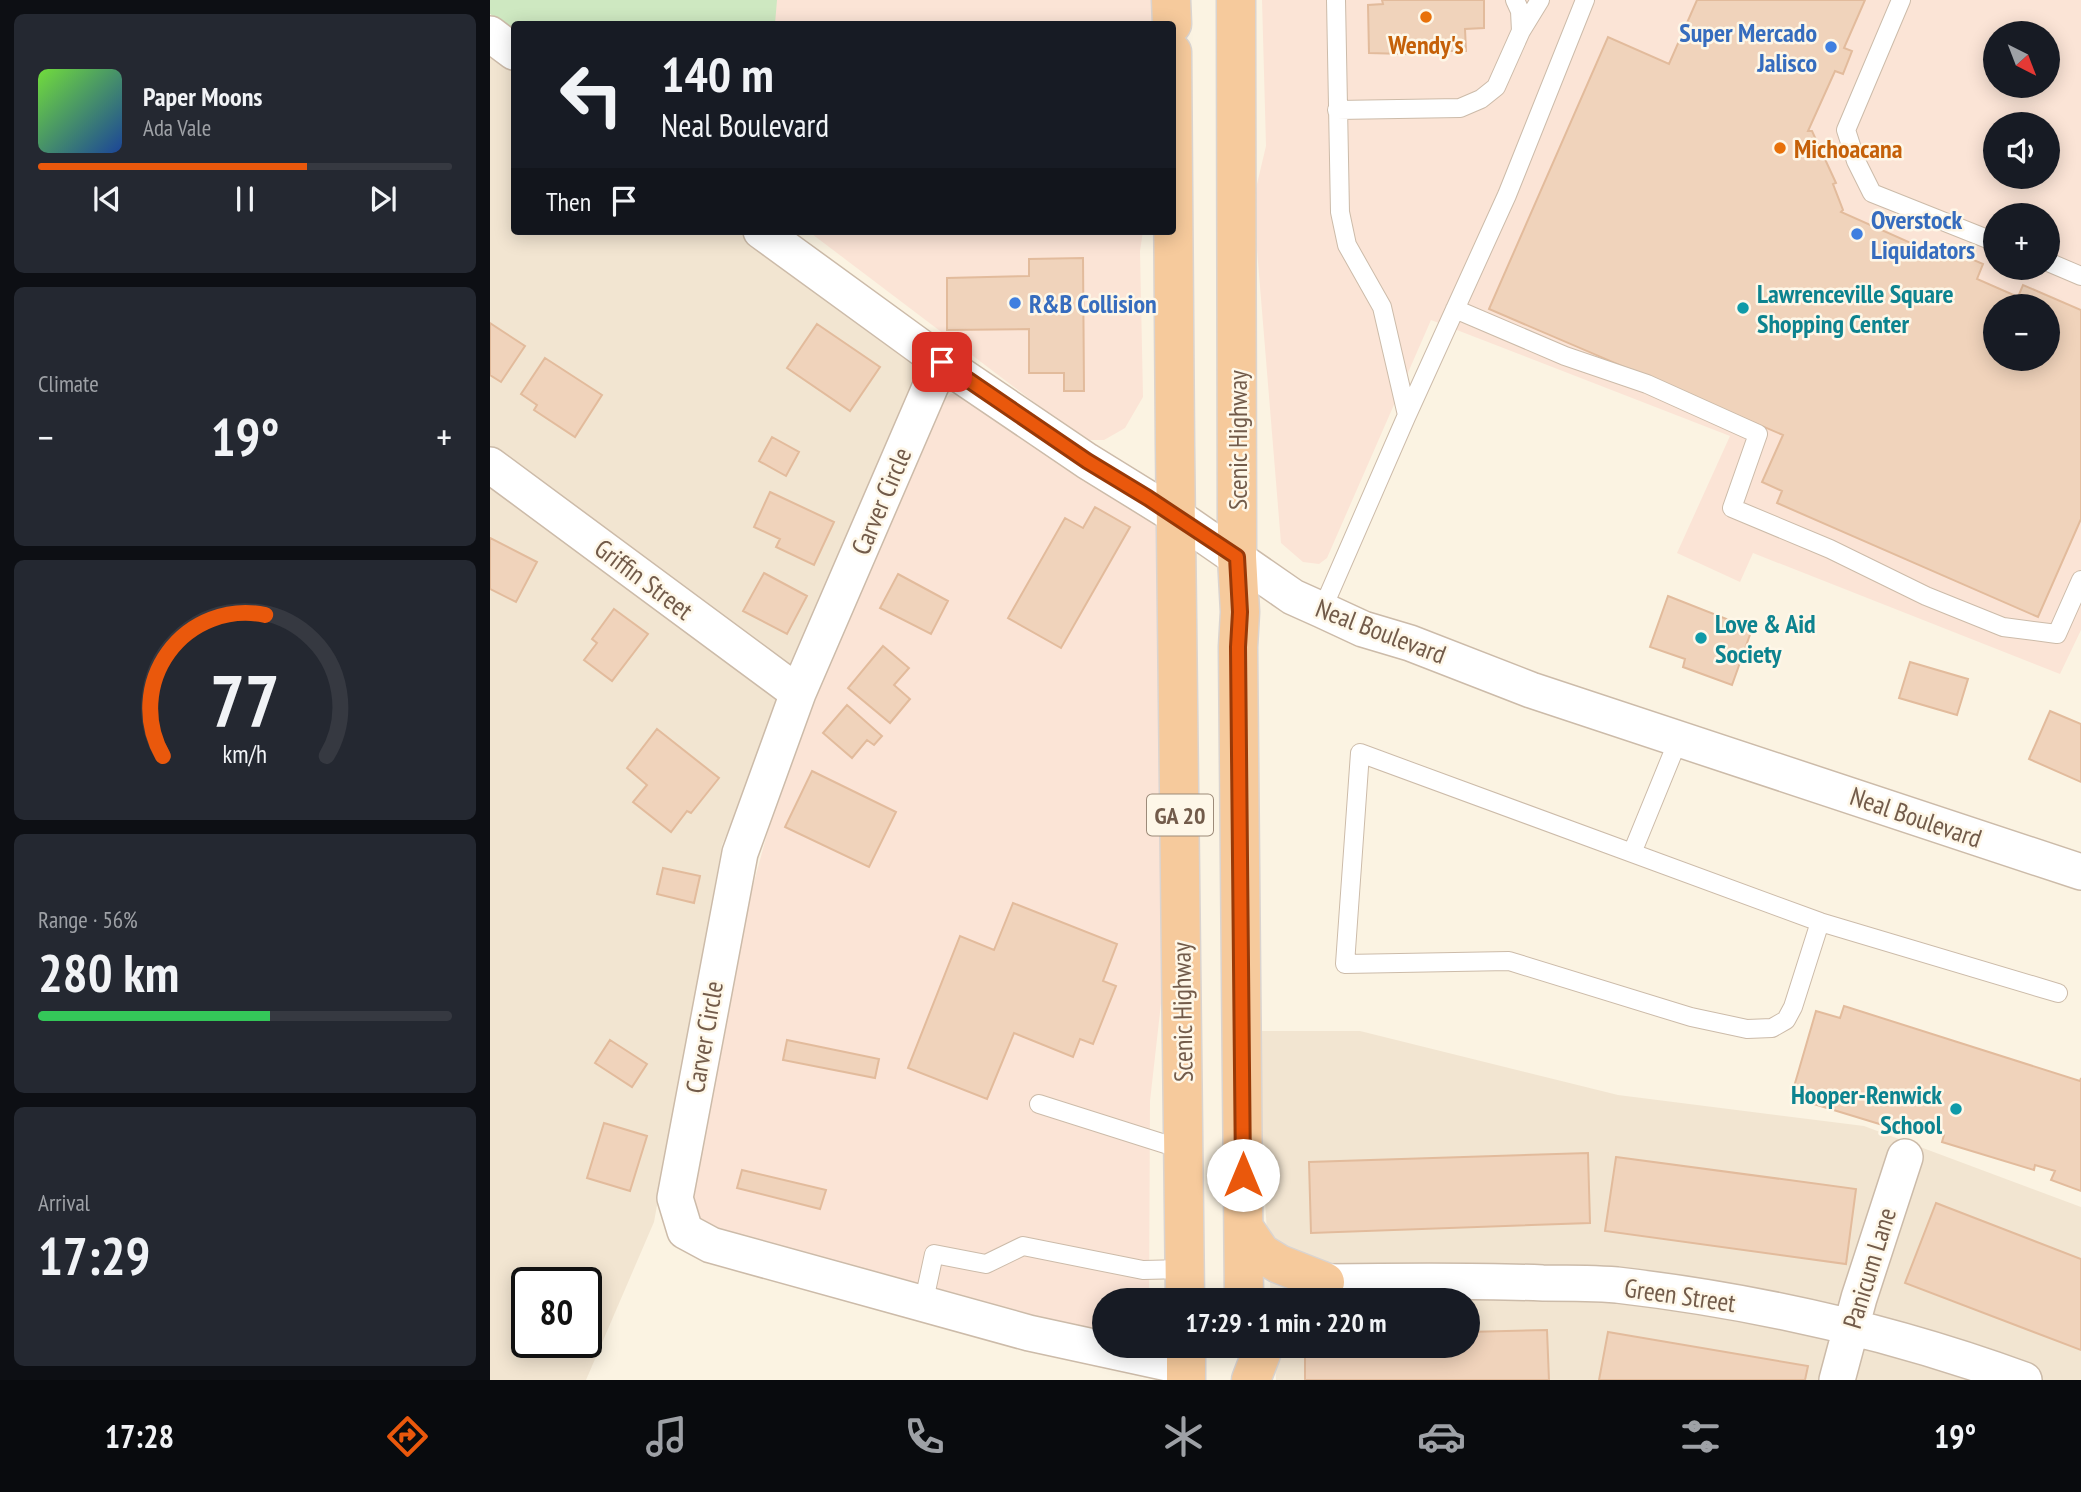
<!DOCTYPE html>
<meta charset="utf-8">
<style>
body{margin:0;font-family:"PT Sans Narrow",sans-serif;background:#242831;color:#f1f3f6;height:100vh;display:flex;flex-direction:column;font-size:26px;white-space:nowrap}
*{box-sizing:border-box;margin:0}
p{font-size:23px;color:#9ea1a6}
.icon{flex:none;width:38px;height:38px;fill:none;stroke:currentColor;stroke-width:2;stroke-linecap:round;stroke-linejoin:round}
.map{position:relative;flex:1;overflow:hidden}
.details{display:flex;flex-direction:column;gap:14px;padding:14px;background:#0d0f14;width:490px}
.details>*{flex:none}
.guide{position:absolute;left:21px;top:21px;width:665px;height:214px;border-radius:7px;box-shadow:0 4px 18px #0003;background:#171b24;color:#f1f3f6;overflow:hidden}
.needle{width:46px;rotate:138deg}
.controls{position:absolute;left:1493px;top:21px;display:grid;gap:14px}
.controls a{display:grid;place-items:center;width:77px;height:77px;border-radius:50%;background:#171b24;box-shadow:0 4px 18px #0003;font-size:35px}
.speed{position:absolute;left:21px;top:1267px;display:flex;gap:14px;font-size:35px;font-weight:700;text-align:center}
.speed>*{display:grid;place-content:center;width:91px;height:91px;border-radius:50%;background:#171b24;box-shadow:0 4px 18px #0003;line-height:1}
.speed .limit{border:4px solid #111;border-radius:10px;background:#fff;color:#111}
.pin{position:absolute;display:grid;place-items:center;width:60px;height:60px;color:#fff;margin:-30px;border-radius:14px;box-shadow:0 4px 10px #0006}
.me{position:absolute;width:77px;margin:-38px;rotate:0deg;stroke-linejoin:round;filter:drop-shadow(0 0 5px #0008)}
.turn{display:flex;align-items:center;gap:24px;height:147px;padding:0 35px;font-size:32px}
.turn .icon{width:91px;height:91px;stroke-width:2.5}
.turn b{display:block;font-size:49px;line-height:60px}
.then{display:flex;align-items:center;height:66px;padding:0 35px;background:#0003;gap:14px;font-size:26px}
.big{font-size:52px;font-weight:700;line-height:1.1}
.details .widget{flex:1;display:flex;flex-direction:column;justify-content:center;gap:10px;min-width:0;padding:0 24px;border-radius:10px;background:#242831}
.details .dial{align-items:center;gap:0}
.dial svg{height:182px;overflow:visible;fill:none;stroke:#363941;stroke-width:7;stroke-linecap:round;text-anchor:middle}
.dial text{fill:#f1f3f6;stroke:none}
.song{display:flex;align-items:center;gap:21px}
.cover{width:84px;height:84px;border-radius:10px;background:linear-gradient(135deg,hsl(100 70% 55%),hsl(220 70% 35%))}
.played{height:7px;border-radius:4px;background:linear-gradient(90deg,#ea580c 65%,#363941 65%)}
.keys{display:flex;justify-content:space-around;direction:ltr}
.heat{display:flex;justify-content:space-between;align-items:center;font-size:38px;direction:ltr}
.charge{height:10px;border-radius:5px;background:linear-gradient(90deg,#34c759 56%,#363941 0)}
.trip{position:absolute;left:602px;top:1288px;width:388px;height:70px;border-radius:35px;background:#171b24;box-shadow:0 4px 18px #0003;font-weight:700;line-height:70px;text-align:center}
.dock{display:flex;height:112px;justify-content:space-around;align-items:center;background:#090b0e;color:#9ea1a6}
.dock .icon{width:49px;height:49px}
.dock .on{color:#ea580c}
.dock b{font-size:32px;color:#f1f3f6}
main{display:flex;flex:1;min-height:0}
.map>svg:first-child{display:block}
</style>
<main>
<section class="details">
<div class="widget">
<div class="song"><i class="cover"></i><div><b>Paper Moons</b><p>Ada Vale</p></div></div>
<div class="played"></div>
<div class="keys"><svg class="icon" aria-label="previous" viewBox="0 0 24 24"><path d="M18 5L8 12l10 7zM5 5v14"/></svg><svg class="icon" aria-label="pause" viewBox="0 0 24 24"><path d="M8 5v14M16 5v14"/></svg><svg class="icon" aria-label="next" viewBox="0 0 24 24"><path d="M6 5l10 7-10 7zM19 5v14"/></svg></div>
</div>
<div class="widget"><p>Climate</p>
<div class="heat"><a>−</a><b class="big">19°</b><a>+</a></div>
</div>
<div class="widget dial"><svg viewBox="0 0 100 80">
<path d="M14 69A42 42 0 1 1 86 69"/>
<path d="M14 69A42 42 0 0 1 59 7" stroke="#ea580c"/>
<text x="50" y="56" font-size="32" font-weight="700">77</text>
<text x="50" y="72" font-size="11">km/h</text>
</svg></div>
<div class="widget"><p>Range · 56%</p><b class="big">280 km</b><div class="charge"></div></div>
<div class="widget"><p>Arrival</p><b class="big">17:29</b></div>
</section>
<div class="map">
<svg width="1591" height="1380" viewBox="0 0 1591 1380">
<rect width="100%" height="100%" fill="#fbf3e2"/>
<path fill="#f2e5d1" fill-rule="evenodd" d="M0,22L24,41V231H264L433,364L232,845L164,1222L96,1380H0ZM37,1283H96V1342H37Z
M765,1031H870L1128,1095L1374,1126L1591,1207V1380H786L784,1346H978V1300H781Z"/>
<path fill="#fbe4d6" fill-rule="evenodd" d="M284,0H663V24H283Z
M772,0H1591V630L1570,674L1263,553L1250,582L1187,553L1240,436L941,320L837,558L829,564L813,562L791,543L763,201L776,146ZM1505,33H1558V86H1505ZM1505,124H1558V177H1505ZM1505,215H1558V268H1505ZM1505,306H1558V359H1505Z
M318,231H653L650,251L653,397L635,428L614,440H594Z
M461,394H471L486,402L665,525L671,542L675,968L660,1101L659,1300H614V1335L235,1237L215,1227L204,1214L201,1201L247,944L308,721L452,401Z"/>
<path fill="#cee8c1" d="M0,0H287L285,24H24V31L0,14Z"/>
<path fill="#f0d3bb" stroke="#e2bb9c" stroke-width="2" fill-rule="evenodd" d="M892,0H994V28L975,29L976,51H952V55L879,53L878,5L893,4Z
M1207,0H1375L1354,48L1362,51L1353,74L1345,71L1318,131H1322L1346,183L1343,184L1353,210L1351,212L1459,260L1463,251L1493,264L1487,279L1528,297L1533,285L1591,310V519L1548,617L1287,503L1292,491L1272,482L1293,435L999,309L1118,37L1179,64ZM1505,306H1558V359H1505Z
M593,258L594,391H574V373H539V329L457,330V278L539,276V259Z
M0,323L35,346L11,382L0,375Z
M327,324L390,367L360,411L297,368Z
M55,358L112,395L85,437L44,410L47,405L31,394Z
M282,437L309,452L296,476L269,461Z
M280,492L344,522L324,565L286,547L290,539L264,527Z
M605,507L640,527L571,648L518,618L575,518L593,528Z
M0,538L47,562L26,602L0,589Z
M274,573L317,596L297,634L253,611Z
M408,574L458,601L441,634L390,608Z
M1178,596L1262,629L1242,685L1193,667L1195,659L1160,647Z
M124,609L158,634L122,681L94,660L107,643L102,639Z
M393,646L419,668L404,685L420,699L400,723L358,688Z
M1420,662L1478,679L1467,715L1409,698Z
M357,705L392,736L384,745L377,740L362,758L333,733Z
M1560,711L1591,724V782L1539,759Z
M167,729L229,778L201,813L197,811L181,832L143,802L157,785L137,768Z
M322,771L406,812L379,867L295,827Z
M173,868L210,876L204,903L167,894Z
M523,903L627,944L613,981L626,986L603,1044L590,1039L583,1057L524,1033L497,1099L418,1068L470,936L504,950Z
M1354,1006L1590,1081L1591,1078V1191L1561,1180L1565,1171L1545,1165L1544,1170L1452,1142L1454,1135L1412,1121L1409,1130L1301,1097L1326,1011L1350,1018Z
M120,1040L157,1064L142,1087L105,1063Z
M297,1040L389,1059L385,1078L293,1060Z
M114,1123L157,1136L140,1191L97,1178Z
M1098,1153L1100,1223L821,1233L819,1162Z
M1126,1157L1366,1189L1356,1264L1115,1231Z
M252,1170L336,1190L330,1209L247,1188Z
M1446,1203L1591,1259V1350L1415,1283Z
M1057,1330L1059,1380H815V1346H978V1332Z
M1118,1332L1318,1366L1315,1380H1109Z"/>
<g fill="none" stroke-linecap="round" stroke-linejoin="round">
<defs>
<path id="service" d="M1411,0L1356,130L1366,161L1382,193L1505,242
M1031,31L1050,0
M847,110L970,108L991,99L1006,87L1031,31L1030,11L1025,0
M1558,262L1591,276
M965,309L1075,356L1157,384L1268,434L1242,508L1340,549L1436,596L1513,627L1567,634L1591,580
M917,415L1017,195L1095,0
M832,610L917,415L892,307L857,245L850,212L846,0
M1142,853L1189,738
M1330,922L870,753L855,964L1019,961L1201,1017L1257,1029L1282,1028L1296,1020L1303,1007L1330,922L1568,993
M549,1104L694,1150
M433,1305L444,1254L496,1264L533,1246L653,1270L694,1269"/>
<path id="minor" d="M0,34L24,52
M271,231L451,362L597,461L686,516L803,597L832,610L873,629L920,643L1041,690L1591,872
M451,362L308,693L250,853L185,1198L195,1231L221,1245L539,1333L696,1367
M0,465L308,693
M835,1282C908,1281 980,1280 1053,1283C1077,1283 1102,1283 1127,1285C1265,1301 1403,1332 1534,1380
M1347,1380L1369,1298L1415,1157"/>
<path id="trunk" d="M681,0L682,24
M746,0L747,557L750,612L748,647L754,1300
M682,52L685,447L695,1300
M754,1228L771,1253L789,1264L835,1282
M696,1346V1380
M761,1380L774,1346"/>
</defs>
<use href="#service" stroke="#ccbba9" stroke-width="20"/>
<use href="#minor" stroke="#ccbba9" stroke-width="38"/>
<use href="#trunk" stroke="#dad4d0" stroke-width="41"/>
<use href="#service" stroke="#fff" stroke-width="18"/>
<use href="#minor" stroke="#fff" stroke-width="35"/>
<use href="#trunk" stroke="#f6ca9c" stroke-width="38"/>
</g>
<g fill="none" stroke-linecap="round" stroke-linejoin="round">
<defs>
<path id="route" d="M452,362L597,461L658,498L747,557L750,612L748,647L753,1175"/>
</defs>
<use href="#route" stroke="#983908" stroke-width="18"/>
<use href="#route" stroke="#ea580c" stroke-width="12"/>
</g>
<g fill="#e8710a" stroke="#fef7e8" stroke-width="2.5">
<circle cx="936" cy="17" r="7"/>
<circle cx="1290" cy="148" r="7"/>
</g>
<g fill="#3f7fe0" stroke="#fef7e8" stroke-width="2.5">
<circle cx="1341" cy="47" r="7"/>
<circle cx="1367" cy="234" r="7"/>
<circle cx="525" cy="303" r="7"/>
</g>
<g fill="#0f9aa8" stroke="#fef7e8" stroke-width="2.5">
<circle cx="1253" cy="308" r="7"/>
<circle cx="1211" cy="638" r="7"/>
<circle cx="1466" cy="1109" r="7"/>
</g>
<g text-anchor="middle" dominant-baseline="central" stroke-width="5" stroke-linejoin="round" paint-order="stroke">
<rect fill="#fef7e8" stroke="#9c8a79" stroke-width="2" x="657" y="794.5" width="66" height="41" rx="5"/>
<g font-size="24" font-weight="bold" fill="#725b4a">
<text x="690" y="815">GA 20</text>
</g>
<g font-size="26" font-weight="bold" fill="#366cbe" stroke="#fef7e8" text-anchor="start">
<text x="1327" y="32" text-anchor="end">Super Mercado<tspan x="1327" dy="30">Jalisco</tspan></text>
<text x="1381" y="219">Overstock<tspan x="1381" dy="30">Liquidators</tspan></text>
<text x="539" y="303">R&amp;B Collision</text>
</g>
<g font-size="26" font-weight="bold" fill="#c56008" stroke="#fef7e8">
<text x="936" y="44">Wendy's</text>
<text x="1304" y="148" text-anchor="start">Michoacana</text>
</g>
<g font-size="26" font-weight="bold" fill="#0d838f" stroke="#fef7e8" text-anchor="start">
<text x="1267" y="293">Lawrenceville Square<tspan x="1267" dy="30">Shopping Center</tspan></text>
<text x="1225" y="623">Love &amp; Aid<tspan x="1225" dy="30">Society</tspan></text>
<text x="1452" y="1094" text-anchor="end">Hooper-Renwick<tspan x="1452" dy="30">School</tspan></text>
</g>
<g font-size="26" fill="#725b4a" stroke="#fef7e8">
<text transform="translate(747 440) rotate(-90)">Scenic Highway</text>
<text transform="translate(391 501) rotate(-67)">Carver Circle</text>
<text transform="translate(154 579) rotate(37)">Griffin Street</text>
<text transform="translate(891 631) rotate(21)">Neal Boulevard</text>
<text transform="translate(1426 817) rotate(19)">Neal Boulevard</text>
<text transform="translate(692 1012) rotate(-91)">Scenic Highway</text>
<text transform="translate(214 1037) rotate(-80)">Carver Circle</text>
<text transform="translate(1379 1268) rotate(-73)">Panicum Lane</text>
<text transform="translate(1190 1295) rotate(8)">Green Street</text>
</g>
</g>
</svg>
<div class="controls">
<a><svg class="needle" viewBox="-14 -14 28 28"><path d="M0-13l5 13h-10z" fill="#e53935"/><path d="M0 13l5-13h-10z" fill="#9ea1a6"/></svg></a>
<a><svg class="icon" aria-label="sound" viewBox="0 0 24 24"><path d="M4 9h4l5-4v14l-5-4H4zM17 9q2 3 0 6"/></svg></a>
<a>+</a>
<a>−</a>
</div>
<div class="speed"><div class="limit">80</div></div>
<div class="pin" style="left:452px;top:362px;background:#d93025"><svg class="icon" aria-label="arrive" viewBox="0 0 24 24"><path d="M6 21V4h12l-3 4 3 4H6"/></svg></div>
<svg class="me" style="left:753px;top:1175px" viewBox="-20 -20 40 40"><circle r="19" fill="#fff"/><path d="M0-13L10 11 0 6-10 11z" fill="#ea580c"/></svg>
<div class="trip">17:29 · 1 min · 220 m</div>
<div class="guide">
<div class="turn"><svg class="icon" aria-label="left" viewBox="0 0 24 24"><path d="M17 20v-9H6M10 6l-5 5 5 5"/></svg><div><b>140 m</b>Neal Boulevard</div></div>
<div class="then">Then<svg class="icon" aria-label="arrive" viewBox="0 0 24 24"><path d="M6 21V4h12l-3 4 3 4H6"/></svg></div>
</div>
</div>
</main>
<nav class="dock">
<b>17:28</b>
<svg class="icon on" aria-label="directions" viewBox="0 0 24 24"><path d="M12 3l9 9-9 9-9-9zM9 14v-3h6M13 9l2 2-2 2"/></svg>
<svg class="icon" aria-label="music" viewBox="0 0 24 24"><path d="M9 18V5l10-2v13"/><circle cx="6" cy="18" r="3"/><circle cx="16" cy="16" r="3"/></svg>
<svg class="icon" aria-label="phone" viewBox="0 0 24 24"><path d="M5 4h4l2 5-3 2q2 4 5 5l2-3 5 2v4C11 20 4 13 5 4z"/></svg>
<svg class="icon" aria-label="climate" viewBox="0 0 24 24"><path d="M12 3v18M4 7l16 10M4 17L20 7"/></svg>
<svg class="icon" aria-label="car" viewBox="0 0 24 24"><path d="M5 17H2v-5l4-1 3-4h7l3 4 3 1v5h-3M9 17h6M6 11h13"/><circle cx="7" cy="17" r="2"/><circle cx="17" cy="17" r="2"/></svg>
<svg class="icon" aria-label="filters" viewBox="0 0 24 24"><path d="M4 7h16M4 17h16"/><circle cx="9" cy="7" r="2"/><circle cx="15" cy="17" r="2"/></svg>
<b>19°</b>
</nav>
